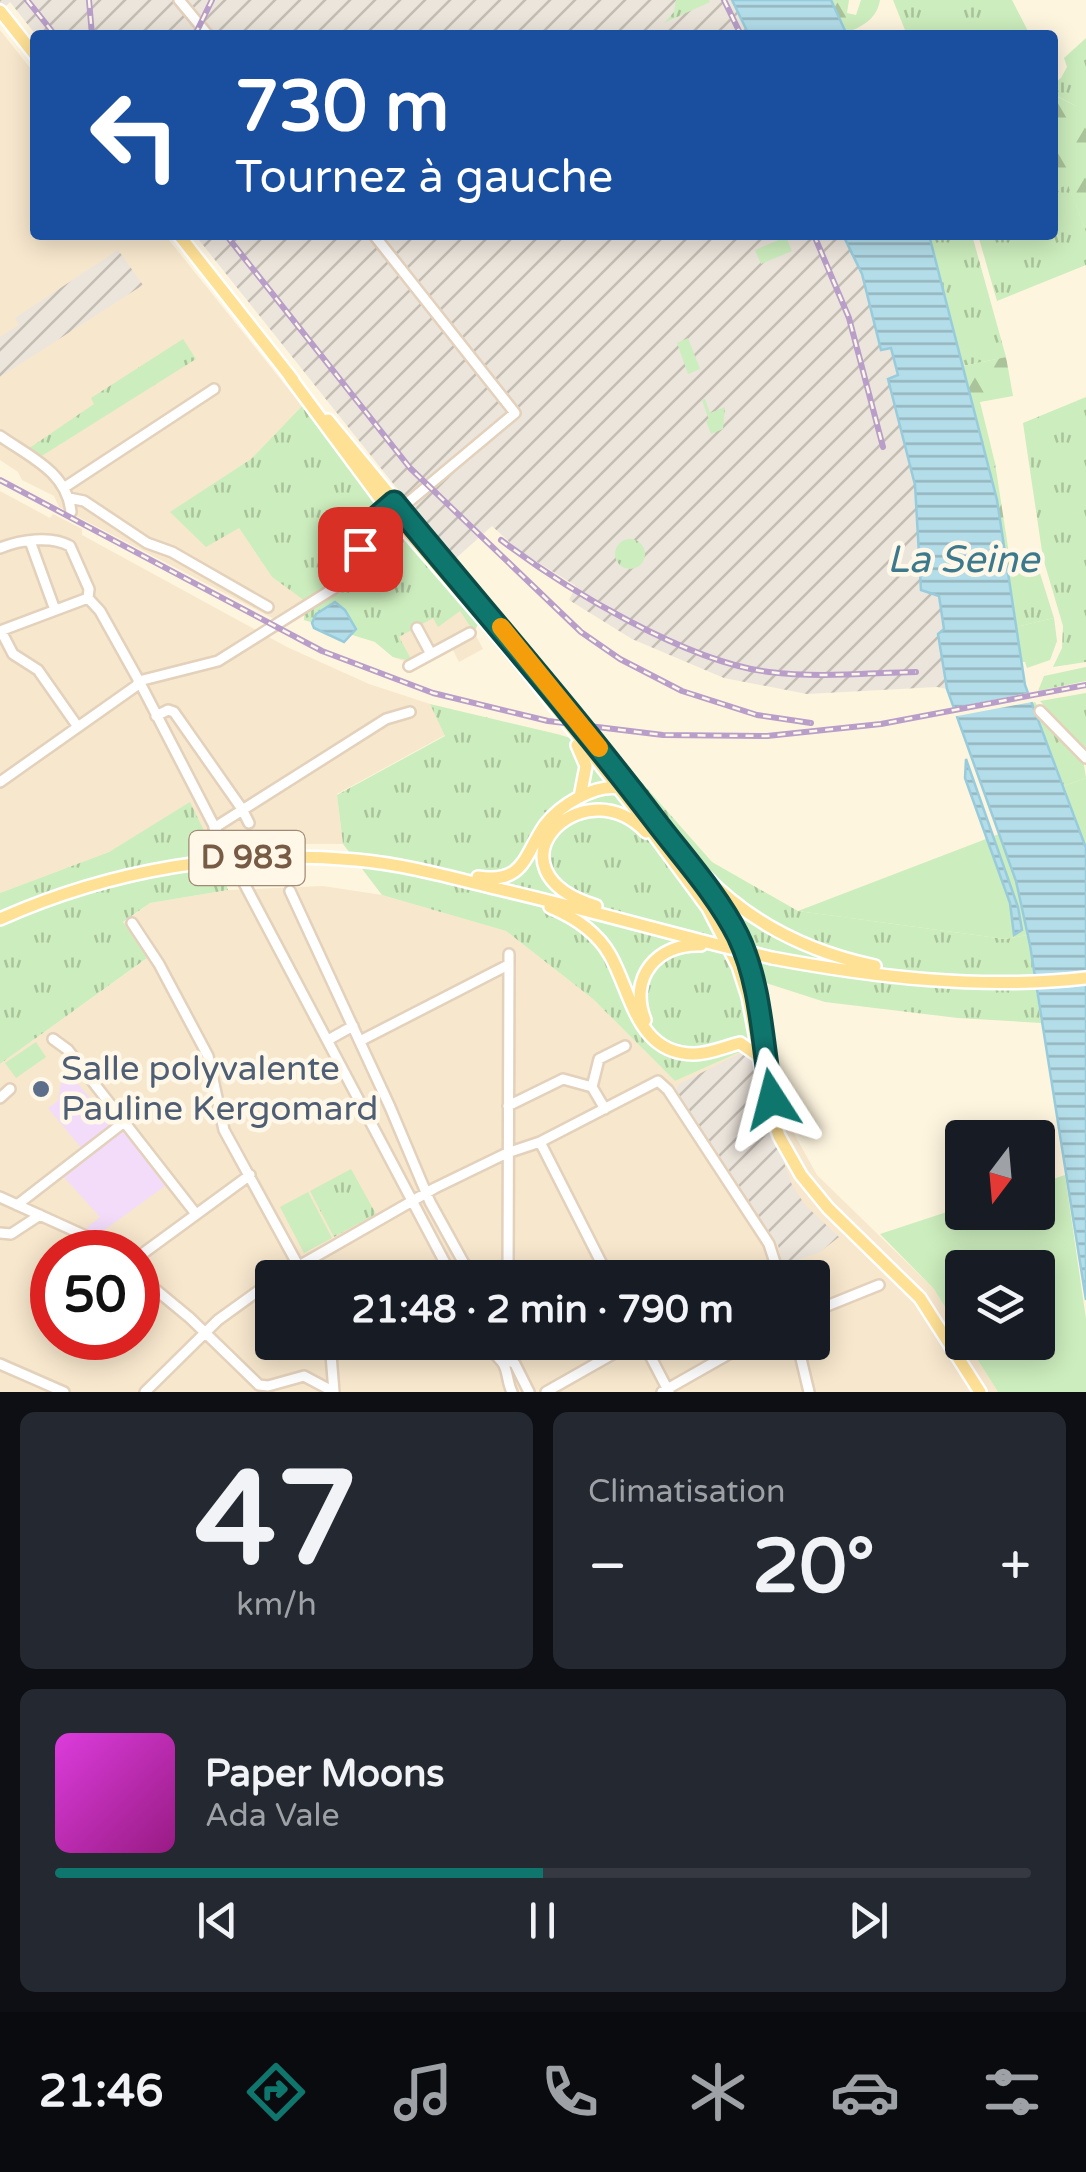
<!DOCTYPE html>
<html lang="fr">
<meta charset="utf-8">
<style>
body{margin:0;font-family:"Varela Round",sans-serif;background:#242831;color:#f1f3f6;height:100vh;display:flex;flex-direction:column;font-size:38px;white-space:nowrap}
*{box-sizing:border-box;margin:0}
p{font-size:32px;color:#9ea1a6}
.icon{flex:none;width:55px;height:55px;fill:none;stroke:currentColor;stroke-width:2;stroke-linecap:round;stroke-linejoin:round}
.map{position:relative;height:1392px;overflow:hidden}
.panel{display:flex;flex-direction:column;gap:20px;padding:20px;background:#0d0f14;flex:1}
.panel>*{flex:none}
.hud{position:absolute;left:30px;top:30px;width:1028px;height:210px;border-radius:10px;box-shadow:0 5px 25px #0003;background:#1a4fa0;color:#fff;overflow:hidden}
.needle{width:65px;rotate:196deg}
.controls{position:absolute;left:945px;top:1120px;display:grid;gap:20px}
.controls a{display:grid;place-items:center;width:110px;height:110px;border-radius:10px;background:#171b24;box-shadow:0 5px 25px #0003;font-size:50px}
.speed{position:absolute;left:30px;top:1230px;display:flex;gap:20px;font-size:50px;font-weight:700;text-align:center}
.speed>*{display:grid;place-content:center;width:130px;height:130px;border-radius:50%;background:#171b24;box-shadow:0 5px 25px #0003;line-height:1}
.speed .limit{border:15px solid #d22;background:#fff;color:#111}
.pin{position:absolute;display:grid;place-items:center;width:85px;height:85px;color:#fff;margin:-42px;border-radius:20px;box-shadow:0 5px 15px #0006}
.me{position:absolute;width:110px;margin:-55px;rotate:351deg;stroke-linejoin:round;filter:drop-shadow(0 0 8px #0008)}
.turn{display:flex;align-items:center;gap:35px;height:210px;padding:0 40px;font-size:45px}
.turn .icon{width:130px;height:130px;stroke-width:2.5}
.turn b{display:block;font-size:70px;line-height:85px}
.big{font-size:75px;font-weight:700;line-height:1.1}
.panel .card{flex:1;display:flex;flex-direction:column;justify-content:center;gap:15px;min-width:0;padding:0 35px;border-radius:15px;background:#242831}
.panel .dial{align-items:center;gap:0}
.dial b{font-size:130px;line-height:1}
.song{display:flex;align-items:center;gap:30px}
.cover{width:120px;height:120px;border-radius:15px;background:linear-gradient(135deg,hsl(300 70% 55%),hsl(310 70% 35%))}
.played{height:10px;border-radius:5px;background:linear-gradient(90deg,#0f766e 50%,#363941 50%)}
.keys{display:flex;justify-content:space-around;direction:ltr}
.heat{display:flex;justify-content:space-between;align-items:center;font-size:55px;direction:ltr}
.panel .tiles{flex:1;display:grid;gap:20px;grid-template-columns:1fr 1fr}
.card:last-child{grid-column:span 2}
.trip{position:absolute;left:255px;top:1260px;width:575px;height:100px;border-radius:10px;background:#171b24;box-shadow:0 5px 25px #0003;font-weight:700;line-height:100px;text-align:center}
.dock{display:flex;height:160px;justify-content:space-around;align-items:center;background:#090b0e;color:#9ea1a6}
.dock .icon{width:70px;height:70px}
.dock .current{color:#0f766e}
.dock b{font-size:45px;color:#f1f3f6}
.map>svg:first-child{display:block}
</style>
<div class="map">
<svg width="1086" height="1392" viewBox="0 0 1086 1392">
<defs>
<pattern id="industrial-furrows" width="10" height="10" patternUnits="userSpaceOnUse" patternTransform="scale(2.5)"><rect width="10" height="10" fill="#ece5dc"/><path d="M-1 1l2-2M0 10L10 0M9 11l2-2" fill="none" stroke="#c4bdb4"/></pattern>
<pattern id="grass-tufts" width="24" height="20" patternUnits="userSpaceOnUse" patternTransform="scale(2.5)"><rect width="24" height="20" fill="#ccedbd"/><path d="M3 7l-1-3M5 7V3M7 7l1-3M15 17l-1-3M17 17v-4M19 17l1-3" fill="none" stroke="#aac39b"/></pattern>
<pattern id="forest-firs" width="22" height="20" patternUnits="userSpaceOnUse" patternTransform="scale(2.5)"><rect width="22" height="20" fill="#ccedbd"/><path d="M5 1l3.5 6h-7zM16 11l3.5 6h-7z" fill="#aac39b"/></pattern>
<pattern id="water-rules" width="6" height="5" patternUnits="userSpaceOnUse" patternTransform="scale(2.5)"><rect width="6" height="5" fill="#b2dde9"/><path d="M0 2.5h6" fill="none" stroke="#96b6bf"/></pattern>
</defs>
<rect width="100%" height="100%" fill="#fef5df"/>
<path fill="#f7e7cd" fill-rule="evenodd" d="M0,30L35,74V235H165L302,406L251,459L171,512L239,528L272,577L306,601L276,620L59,507L54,496L22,480L18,472L0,460Z
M0,491L50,518L53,514L82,529V535L287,647L369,684L430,704L445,735L337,794L343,844H281L215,853L190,803L109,852L0,893Z
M456,597L478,624L474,632L483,649L459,662L452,648L418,666L393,657L375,642Z
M323,886L382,895L506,931L593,999L675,1081L771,1038L775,1082L787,1121L817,1175L934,1289L962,1335V1342L967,1343L998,1392H0V1064L146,959L123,923L150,903L228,890ZM52,1252H138V1338H52ZM272,1278H812V1342H272Z"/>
<path fill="url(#industrial-furrows)" d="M0,0H732L749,35H36L10,2L0,12Z
M195,235H843L862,274L881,349L891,347L898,376L888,379L915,485L921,590L939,596L944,629L938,634L947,689L937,687L807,694L724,678L632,639L569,600L576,586L518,550L492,526L454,560Z
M118,250L143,285L0,377V337L19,325L15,318Z
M743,1052L751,1057L759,1093L792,1185L805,1205L839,1237L820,1252L783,1265L778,1245L676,1090L679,1084Z"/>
<path fill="#f2dcfa" d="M71,1076L104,1114L110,1129L82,1149L48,1108L58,1101L61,1083Z
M122,1129L165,1186L96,1236L84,1230L100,1217L63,1176Z"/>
<path fill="url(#grass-tufts)" d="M676,0H709L710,2L664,23L674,12Z
M893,0H1012L1030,35H907Z
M1086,38V106H1076L1053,94V84L1061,78L1067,67L1064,58Z
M1068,184L1086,232V265L997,301L978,235H1052L1053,190Z
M929,235H972L1006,357L963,366Z
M786,237L792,251L761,264L755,250Z
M688,338L700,369L688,374L677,343Z
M183,339L196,359L40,457L28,449L94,404L91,398Z
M1086,397V662L1053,667L1062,648L1063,626L1043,558L1023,423Z
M705,399L710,413L725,407L723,429L711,434L706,421L709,420L702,400Z
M302,406L478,624L474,632L460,611L438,627L433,618L399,637L412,661L393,657L375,642L304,620L305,601L272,577L239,528L206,547L170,512L251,459Z
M615 554a15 15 0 1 1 30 0a15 15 0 1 1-30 0Z
M1038,567L1054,618L1016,627L1008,574Z
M1086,667V681L1038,691L1044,676Z
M1086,693V753L1040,701Z
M1035,702L1042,715L1083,759L1086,778L1064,786L1032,703Z
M430,704L557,734L614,751L712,862L798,911L1005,939L1028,935L1041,1023L958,1018L825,1002L766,983L771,1038L675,1081L593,999L506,931L382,895L343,844L337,795L445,736Z
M190,802L215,853L228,890L150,903L123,922L147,958L0,1064V893L109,852Z
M351,1169L376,1214L334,1237L310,1191Z"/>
<path fill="url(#forest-firs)" d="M831,0H849L847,13L856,15L861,0H880C877,18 864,26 846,33Z
M1052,94L1076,106H1086V232L1068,185L1053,190Z
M1006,357L1013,396L980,402L995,463L1012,573L1008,574L997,500L963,366Z"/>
<path fill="#ccedbd" d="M1054,618L1057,641L1050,660L1027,668L1025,662H1021L1016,627Z
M1086,778V848L1064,786Z
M999,834L1016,881L1028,935L1005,939L798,911Z
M36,1042L46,1057L16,1078L5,1063Z
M1065,1175L1086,1319V1392H998L967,1343L1038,1342V1268H962V1335L934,1289L880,1234L962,1207V1212H1038V1184Z
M308,1192L332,1238L304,1253L280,1207Z"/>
<path fill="url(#water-rules)" stroke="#98ccdc" stroke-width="2.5" d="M732,0H831L847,35H749Z
M843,235H929L997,500L1025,685L1086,848V1300L1030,945L1016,881L947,689L938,634L944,629L939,596L921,590L915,485L888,379L898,375L891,348L881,350L862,274Z
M335,602L345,610L356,629L344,642L314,628L312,623L316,614Z
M966,759L1018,907L1022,930L1014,935L1010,903L965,778Z"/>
<path fill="#fef5df" d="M1033,692L1037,701L952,717L951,708Z"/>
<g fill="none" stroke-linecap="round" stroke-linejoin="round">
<defs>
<path id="minor" d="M179,0L208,35
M374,235L515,413L381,525
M0,436C30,457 67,472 71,512
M65,487L214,389
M69,498L84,501L147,543L172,552L268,607
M30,541L55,610
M0,548C20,540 51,535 70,546L89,589L88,598L100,611L139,681L226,849
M417,628L431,654
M0,631L88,598
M1,631L13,654L38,670L78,727
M409,666L470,633
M1040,711L1086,758
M156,716L168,710L174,712L242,809L249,823
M0,782L136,686L139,681L218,661L336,587L352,569L372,521L388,507
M214,828L386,719L410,712
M236,868L453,1278
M290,891L390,1107L430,1202L472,1278
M132,923L159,964L208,1056L224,1130L305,1278
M53,1039L68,1050L196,1214
M328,1040L353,1026
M360,1041L508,965
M592,1087L605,1109
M0,1098L10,1089
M508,1106L563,1079L592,1087L599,1059L625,1046
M540,1142L609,1278
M0,1197L88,1237L111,1252
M17,1205L123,1123
M0,1233L11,1234L40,1215
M138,1257L250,1175
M138,1275L190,1318L259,1385L268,1386L304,1376L334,1392
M278,1278L435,1188L507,1153L540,1142L658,1081L668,1090L769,1244L780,1278
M508,1278L509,954
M812,1312L879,1285
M330,1342L334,1392
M487,1342C491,1351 496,1355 502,1362C508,1369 507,1383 512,1392
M643,1342L669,1392
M797,1342L809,1392
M508,1359L515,1364L529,1392
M0,1364L64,1392
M506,1364L508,1342
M145,1392L218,1320L272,1281
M546,1392L634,1342
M662,1392L750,1342"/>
<path id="major" d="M0,11L35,55
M179,235L293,380
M290,377L387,508L519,661L635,809L708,908L738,966L748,997L768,1104L779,1136L801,1175L828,1208L920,1298L980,1392
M328,420L605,756L720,907L746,958L760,1014L765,1054
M577,745L586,766L580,797
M704,875C751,924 809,952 875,966
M478,877C525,884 524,855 545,825C560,805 595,784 619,788
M596,906C480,870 581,765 646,832
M550,907C574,917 597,932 610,955C632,994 637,1054 694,1054C710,1054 724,1047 740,1043L757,1055
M0,919C112,869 234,849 356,860C402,864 446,876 490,887C569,905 647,927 726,947
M772,958C873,977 982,990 1086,978
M645,1020C628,978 657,943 701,945"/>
</defs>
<use href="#minor" stroke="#e3d1bb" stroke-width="14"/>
<use href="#major" stroke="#fff" stroke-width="16"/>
<use href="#minor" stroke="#fff" stroke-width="9"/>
<use href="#major" stroke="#ffe196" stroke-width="11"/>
<defs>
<path id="rail" d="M27,0L55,35
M89,0L92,35
M724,0L741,35
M195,35L212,0
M226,235L410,468L581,632L620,659L682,691L757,715L811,723
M814,235L849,318L883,447
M0,480L322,651L433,693L548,721L663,735L767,736L881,724L1086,685
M501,540C567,590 687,662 769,672C818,678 868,673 916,672"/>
</defs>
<use href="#rail" stroke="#b89ec8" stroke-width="6"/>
<use href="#rail" stroke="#fff8e8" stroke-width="2.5" stroke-dasharray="8" stroke-linecap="butt"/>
<defs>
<path id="major-bridge" d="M726,947L772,958"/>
</defs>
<use href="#major-bridge" stroke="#fff" stroke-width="16" stroke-linecap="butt"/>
<use href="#major-bridge" stroke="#ffe196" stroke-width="11"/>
</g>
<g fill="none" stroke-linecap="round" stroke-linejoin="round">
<defs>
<path id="route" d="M360,549L372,521L394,502C481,608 571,710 654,819C682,856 717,894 738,936C762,986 762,1045 772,1099"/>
</defs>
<use href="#route" stroke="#0a4d48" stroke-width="25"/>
<use href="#route" stroke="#0f766e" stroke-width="18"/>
<path stroke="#f59e0b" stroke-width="18" d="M501,627L599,748"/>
</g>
<circle fill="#5c6f8a" stroke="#fff8e8" stroke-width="4" cx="41" cy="1089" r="10"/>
<g text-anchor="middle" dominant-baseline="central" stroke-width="9" stroke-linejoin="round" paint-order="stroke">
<rect fill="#fff8e8" stroke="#a08a76" stroke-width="2.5" x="189.5" y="831" width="115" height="54" rx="8"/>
<g font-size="32" font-weight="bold" fill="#775b45">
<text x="247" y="858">D 983</text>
</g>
<g font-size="35" fill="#4e5e75" stroke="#fff8e8" text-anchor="start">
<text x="61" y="1069">Salle polyvalente<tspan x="61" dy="40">Pauline Kergomard</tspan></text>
</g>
<g font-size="38" font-style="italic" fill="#3c798d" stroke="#fff8e8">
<text x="963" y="560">La Seine</text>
</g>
</g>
</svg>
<div class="controls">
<a><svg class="needle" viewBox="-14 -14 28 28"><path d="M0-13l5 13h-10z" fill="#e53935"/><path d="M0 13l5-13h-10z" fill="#9ea1a6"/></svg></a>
<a><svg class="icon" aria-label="layers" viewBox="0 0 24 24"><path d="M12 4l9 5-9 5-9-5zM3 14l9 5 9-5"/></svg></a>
</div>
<div class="speed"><div class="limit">50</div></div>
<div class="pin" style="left:360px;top:549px;background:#d93025"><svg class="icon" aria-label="arrive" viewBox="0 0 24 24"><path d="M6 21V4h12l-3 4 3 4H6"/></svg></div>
<svg class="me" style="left:772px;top:1099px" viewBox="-20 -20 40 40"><path d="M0-17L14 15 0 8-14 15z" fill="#0f766e" stroke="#fff" stroke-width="4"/></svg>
<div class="trip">21:48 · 2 min · 790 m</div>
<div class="hud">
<div class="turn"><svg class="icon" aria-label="left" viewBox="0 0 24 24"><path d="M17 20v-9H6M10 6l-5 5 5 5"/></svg><div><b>730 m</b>Tournez à gauche</div></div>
</div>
</div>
<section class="panel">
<div class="tiles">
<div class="card dial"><b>47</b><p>km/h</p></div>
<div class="card"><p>Climatisation</p>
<div class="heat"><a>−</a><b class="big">20°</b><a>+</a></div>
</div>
<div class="card">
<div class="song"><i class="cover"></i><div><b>Paper Moons</b><p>Ada Vale</p></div></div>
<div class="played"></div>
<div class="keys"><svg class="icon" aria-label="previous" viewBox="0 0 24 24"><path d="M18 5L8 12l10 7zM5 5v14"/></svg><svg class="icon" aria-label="pause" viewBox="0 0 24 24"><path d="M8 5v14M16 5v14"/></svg><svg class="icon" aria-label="next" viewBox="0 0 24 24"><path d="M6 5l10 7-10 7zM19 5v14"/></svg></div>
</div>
</div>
</section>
<nav class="dock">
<b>21:46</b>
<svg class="icon current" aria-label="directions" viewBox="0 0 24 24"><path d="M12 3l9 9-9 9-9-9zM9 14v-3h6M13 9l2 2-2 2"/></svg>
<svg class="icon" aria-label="music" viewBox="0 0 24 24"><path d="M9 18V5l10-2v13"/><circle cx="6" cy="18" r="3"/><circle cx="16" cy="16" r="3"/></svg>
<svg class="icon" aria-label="phone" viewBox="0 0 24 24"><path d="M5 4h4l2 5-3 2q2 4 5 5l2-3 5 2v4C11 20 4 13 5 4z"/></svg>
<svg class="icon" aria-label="climate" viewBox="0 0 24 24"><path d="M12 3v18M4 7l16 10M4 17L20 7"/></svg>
<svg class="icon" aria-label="car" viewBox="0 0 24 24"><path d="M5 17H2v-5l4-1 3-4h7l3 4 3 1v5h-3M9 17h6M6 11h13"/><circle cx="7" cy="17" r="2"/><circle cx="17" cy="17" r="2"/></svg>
<svg class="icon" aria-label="filters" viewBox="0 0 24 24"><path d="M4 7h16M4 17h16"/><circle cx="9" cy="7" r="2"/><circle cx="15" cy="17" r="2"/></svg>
</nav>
